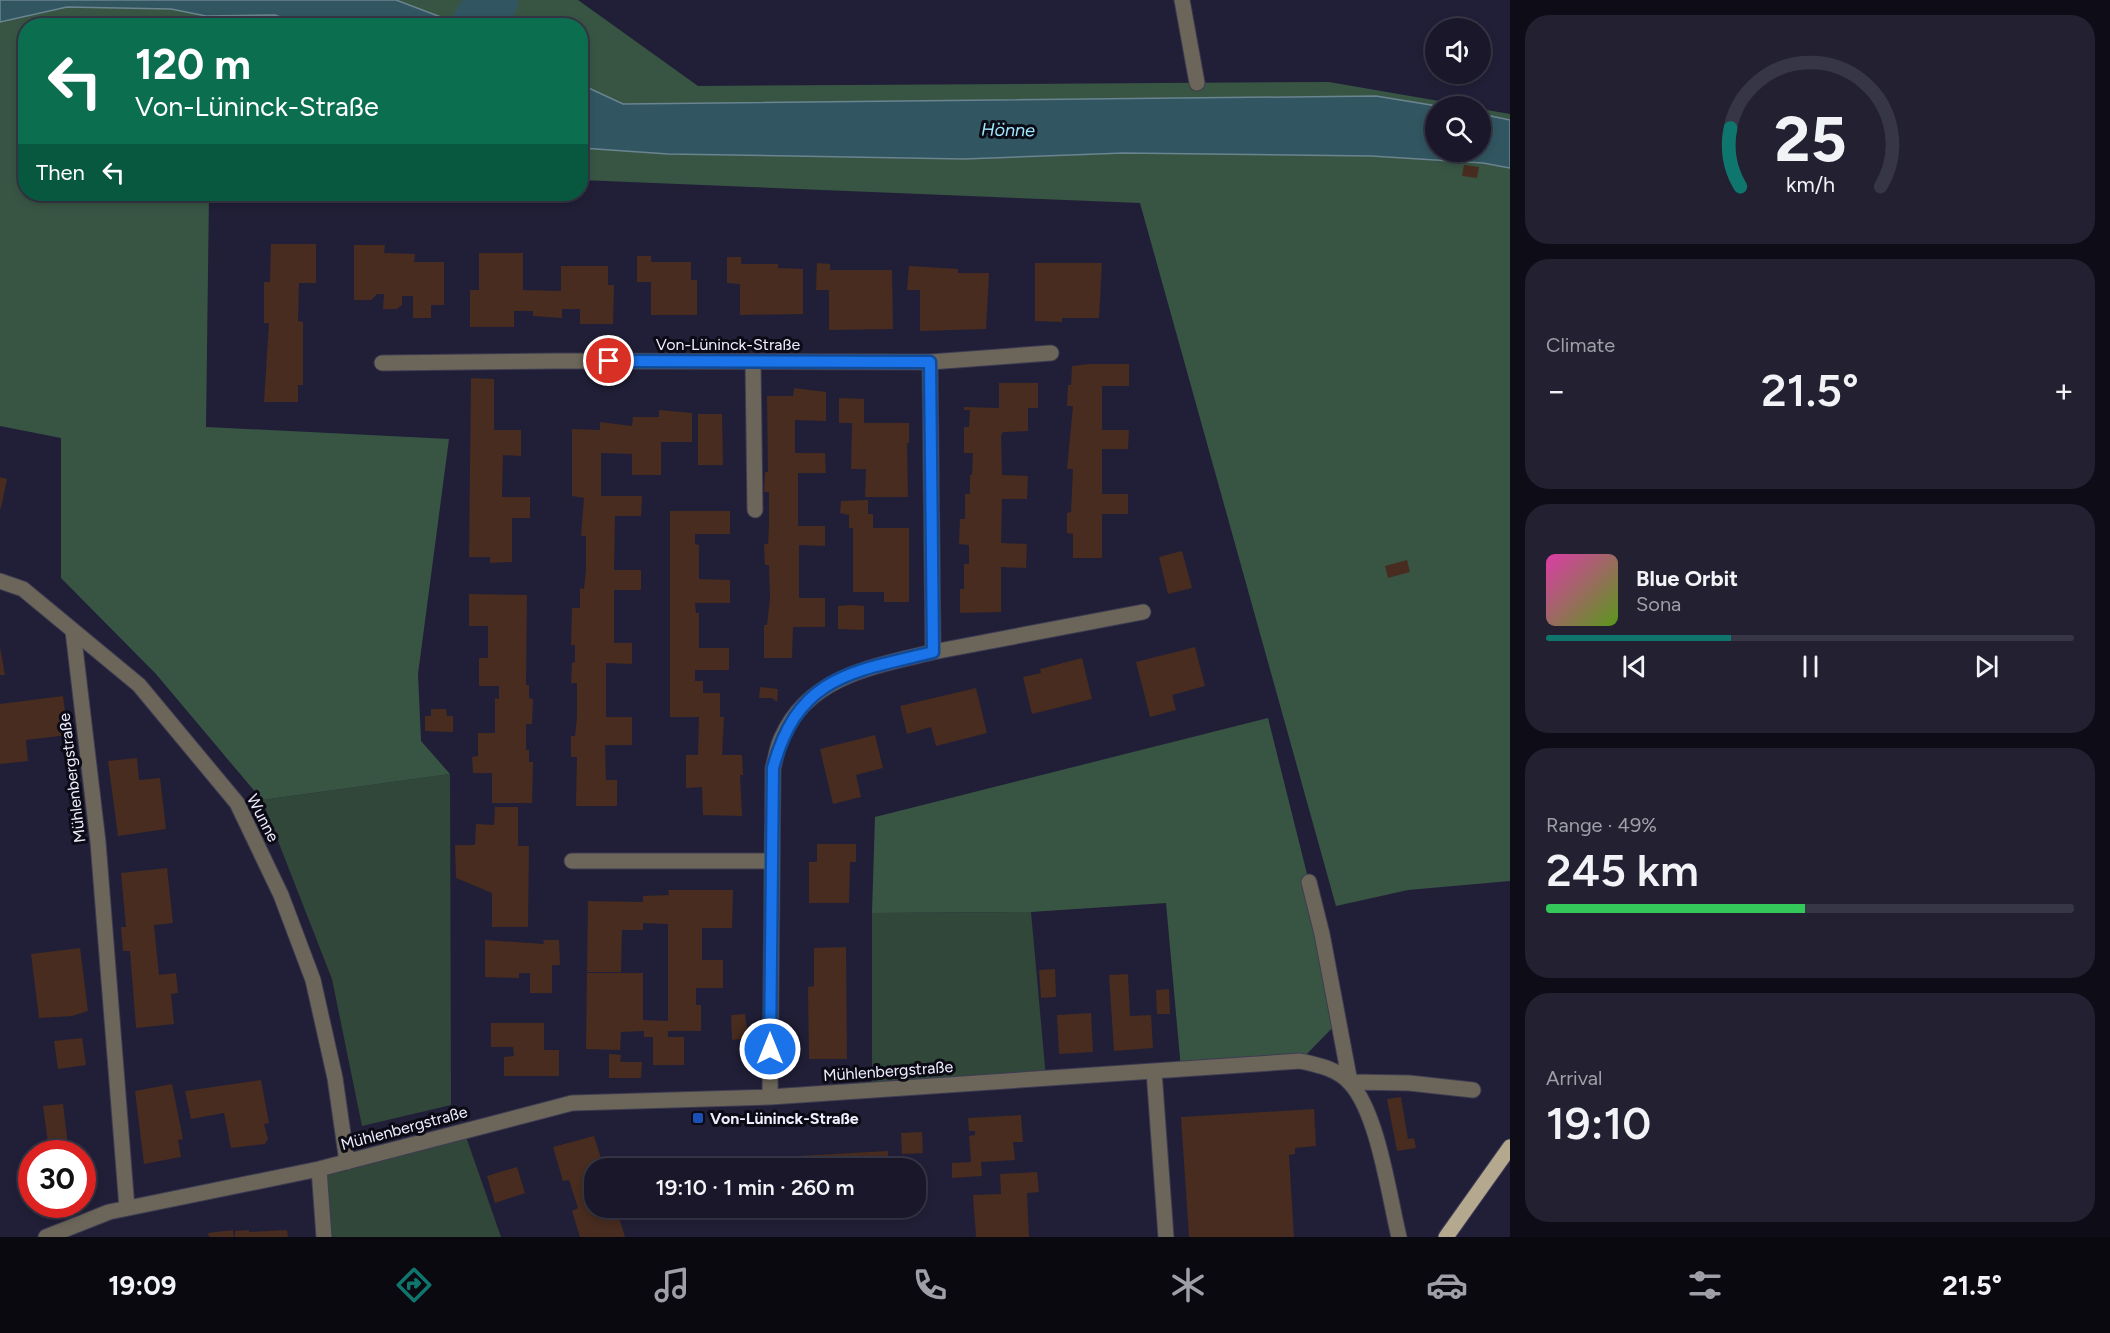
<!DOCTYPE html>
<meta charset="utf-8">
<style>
body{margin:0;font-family:Figtree,sans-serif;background:#222031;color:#f1f3f6;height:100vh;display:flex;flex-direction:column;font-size:22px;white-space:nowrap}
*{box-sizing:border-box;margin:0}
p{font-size:20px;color:#9f9fa8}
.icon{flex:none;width:33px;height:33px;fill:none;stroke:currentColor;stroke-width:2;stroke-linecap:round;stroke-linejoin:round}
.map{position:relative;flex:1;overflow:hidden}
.panel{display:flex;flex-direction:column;gap:15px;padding:15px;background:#0e0d17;width:600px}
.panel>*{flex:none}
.hud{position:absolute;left:18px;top:18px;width:570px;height:183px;border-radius:24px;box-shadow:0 3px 9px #0003,0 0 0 2px #373646;background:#0b6e4f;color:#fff;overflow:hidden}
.fabs{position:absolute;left:1425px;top:18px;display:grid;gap:12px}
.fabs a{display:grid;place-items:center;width:66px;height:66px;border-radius:50%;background:#191729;box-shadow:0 3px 9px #0003,0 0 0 2px #373646;font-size:30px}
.speed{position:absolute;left:18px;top:1140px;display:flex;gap:12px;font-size:30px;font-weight:700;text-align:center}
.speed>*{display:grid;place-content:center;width:78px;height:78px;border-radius:50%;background:#191729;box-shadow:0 3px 9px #0003,0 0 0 2px #373646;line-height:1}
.speed .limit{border:9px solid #d22;background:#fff;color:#111}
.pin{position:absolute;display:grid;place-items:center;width:51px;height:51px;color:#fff;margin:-26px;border:3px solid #fff;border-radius:50%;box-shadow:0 2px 6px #0007}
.me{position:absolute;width:66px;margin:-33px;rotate:0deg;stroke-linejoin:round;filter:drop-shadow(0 0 4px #0008)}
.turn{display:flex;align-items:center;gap:21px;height:126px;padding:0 18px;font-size:27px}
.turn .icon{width:78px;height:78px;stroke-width:2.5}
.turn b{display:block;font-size:42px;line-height:51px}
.then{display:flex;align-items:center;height:57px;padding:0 18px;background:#0003;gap:12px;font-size:22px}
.big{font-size:45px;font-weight:600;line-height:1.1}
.panel .card{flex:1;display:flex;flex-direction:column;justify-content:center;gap:9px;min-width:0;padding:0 21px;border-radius:24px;background:#222031}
.panel .dial{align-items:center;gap:0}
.dial svg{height:156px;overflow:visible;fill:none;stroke:#373646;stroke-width:7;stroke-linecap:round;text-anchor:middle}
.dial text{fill:#f1f3f6;stroke:none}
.song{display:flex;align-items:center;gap:18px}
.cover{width:72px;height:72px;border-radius:9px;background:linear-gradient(135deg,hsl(320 70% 55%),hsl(90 70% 35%))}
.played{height:6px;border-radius:3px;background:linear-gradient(90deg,#0f766e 35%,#373646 35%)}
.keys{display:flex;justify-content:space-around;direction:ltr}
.heat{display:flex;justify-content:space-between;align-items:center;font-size:33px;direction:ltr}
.charge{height:9px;border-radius:4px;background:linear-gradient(90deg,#34c759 49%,#373646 0)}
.trip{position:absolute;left:584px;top:1158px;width:342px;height:60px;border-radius:24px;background:#191729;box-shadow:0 3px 9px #0003,0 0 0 2px #373646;font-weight:600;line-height:60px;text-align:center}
.tabs{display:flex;height:96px;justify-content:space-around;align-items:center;background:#0a0910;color:#9f9fa8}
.tabs .icon{width:42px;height:42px}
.tabs .on{color:#0f766e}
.tabs b{font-size:27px;color:#f1f3f6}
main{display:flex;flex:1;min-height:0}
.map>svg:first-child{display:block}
</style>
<main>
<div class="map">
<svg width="1510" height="1237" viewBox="0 0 1510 1237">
<rect width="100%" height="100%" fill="#211f37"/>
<path fill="#31473a" d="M450,774L451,1105L362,1126L332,979L262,800Z
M1031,912L1046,1078L872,1090V913Z
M464,1131L501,1237H324L319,1169Z"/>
<path fill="#385544" d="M0,0H578L698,86L1329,82L1468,106H1436V152H1480L1481,109L1510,114V881L1408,890L1336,906L1140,203L581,180L580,26H26V194H209L206,427L449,439L418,674L421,741L450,774L262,800L156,674L61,578V438L0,426Z
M1268,718L1309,882L1338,1022L1300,1061L1181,1069L1166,903L1031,912L872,913L875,817Z"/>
<path fill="#315661" stroke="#6a8490" stroke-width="1.5" d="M0,0H396L462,25L305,26L275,15L206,16L171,9L67,7L0,22Z
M580,84L623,104L1376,96L1437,106L1436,152H1480L1481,114L1510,120V168L1483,163L1371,156L1124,153L964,159L668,154L582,148Z"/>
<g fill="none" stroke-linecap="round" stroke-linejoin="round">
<path stroke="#315661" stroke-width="51" d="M476,26L493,0"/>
</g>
<path fill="#472c1f" d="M1464,165L1479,167L1477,178L1462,176Z
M271,244H316V283H299L298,321L303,322V385H298V402H264L269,323H264V282H270Z
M354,245H385L384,253L415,254L414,262H444V305H431V318H413V296H402V305L397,309H383L384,294H377L371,300H354Z
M479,253H523V290L561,291V266H608V285H614L613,324H580V309H562V318L533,316V311H514V327H470V290H479Z
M637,256H651V262H691V280H697V315H651V282H637Z
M727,257H741V264H778V268L803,269V314L740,315V284L727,283Z
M817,263L830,264V270H892L893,329L829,330V290H816Z
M1035,263H1102L1099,318H1062V322L1035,321Z
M909,266L958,269V273H989L986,329L920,331V290H907Z
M1089,364H1129V386H1102V430H1129L1128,449H1102V494H1128V514H1102V558H1073V534L1067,533V513L1071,512L1073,469H1067L1073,406H1067L1068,385H1071L1072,366Z
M471,378L494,379V430H521V456L503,455L502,497H530V518H512V562L490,563V557H469Z
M999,383H1038V408H1028V431L1003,432L1001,435L1002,475L1028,476L1027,499H1002L1001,543L1027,544L1026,568L1001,567V612L960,613V589H964V564H969V545L959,544L960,519H965V494H970V475H972L973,453H964V427H969L970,410H964V407L999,408Z
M794,388L826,392V421L795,420V453H825L826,473H798V526H825V546L799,545V598H825V627H793L792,658H764V625H767L770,598L769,565H765L764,544H768L769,526V492H764L765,472H768L767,396H793Z
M839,398L864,399V423H909V443H907L908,497H865L866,469H851L852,423H839Z
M659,410L692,413V442H661V475H632V454L601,453V496H642L641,516H615L614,570H641V590H614V643H632V664L606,663V717H632V745H605L606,780H617V806H576L577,757H571V736H575L577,717V683H571L572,663L575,662V645H571L572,608H580V588L584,589L586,570V536H581L584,498L572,496V429L600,430V422L632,426L633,417H659Z
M698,414H722L723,465H698Z
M0,477L7,479L1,508H0Z
M868,500V514H873V528H909V602H884V592H853V528H849V515L840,513L841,501Z
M670,511H730V534H695V544L699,545V579L730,580V603H695L696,613H699V648H729V670H695V681H703V693H720V717H724L722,755H742L743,775H740L742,816L703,815L702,787L686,788V755H698L699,717H670Z
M1182,551L1192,588L1168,594L1159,557Z
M1407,560L1410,572L1388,578L1385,566Z
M469,594L527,595L526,685H529V698L533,699L532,724H526V750H529V762H533L532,803H492V773H473L472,757L478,756V733H495V698L499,699V686H479V658H488V626H469Z
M851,605L864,606V630L838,629V606Z
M0,647L5,675H0Z
M1195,647L1205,686L1172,695L1176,710L1150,717L1136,662Z
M1082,658L1092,699L1032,714L1023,677L1041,673L1040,669Z
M760,687L778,689L777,702L772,698H759Z
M976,688L987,733L936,746L931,727L907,734L900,706Z
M63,696L68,735L26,740L28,761L0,764V704Z
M431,709H446L447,716H453V732L425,731V716H431Z
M875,735L883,768L856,775L861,797L833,804L820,749Z
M137,758L139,780L160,778L166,829L118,836L108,761Z
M495,807H518V846H529L528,927H492V893L456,878L455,845H475L476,824L494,825Z
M817,844H856V862H850L849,903H809V862H817Z
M167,868L173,923L154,925L159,975L176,973L178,993L171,994L174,1024L136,1028L130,951H123L121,927H126L121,873Z
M668,890H733L732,928H702V960H723V988H696V1005H701V1031H668V1037H684V1065H653V1037H644V1031L621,1032L620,1050L586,1049L587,973H643V1020L668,1021V924L643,923V930H622L621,972H587L588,901L643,902V896L669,895Z
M485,940L544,944L543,940H559L560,965H552V993H530V973H519V978L485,977Z
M846,947L847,1059H809L808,987L814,986V948Z
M80,948L88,1011L72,1016L39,1018L31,954Z
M1055,969L1056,997L1041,998L1039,970Z
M1128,974L1130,1016L1151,1015L1153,1048L1114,1051L1109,975Z
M1169,989L1170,1014H1157L1156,990Z
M1091,1013L1093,1052L1059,1054L1057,1015Z
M745,1014L748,1038L732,1040L731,1015Z
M491,1023H544V1050H559V1076H504V1057L514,1056L513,1047H491Z
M82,1038L86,1065L58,1069L54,1041Z
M609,1054L621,1055L620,1062H642L641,1078H609Z
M261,1080L269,1123L264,1124L268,1139L265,1144L231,1148L224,1113L191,1119L185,1091Z
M172,1084L183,1139L178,1140L181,1157L144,1164L135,1091Z
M1401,1097L1408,1139L1414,1138L1416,1148L1397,1151L1387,1099Z
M63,1104L69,1154H31L49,1150L43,1106Z
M1314,1109L1316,1146L1295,1148V1154L1289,1155L1294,1237H1189L1181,1117Z
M1021,1115L1023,1142H1013L1015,1160L981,1162L982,1176L952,1178V1163L971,1162L969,1136L975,1135V1131H969L968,1118Z
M922,1132L923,1153L902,1154L901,1133Z
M594,1136L604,1168H594V1208H616L625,1237H580L572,1211L578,1208L569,1180L563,1181L553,1147Z
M888,1151L889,1168H759L797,1165V1156Z
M517,1167L525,1193L495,1203L487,1176Z
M1037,1172L1039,1192L1027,1193L1029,1237H976L973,1195L1001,1194L1000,1174Z
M725,1208H798V1209L726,1214Z
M830,1208H848V1210L830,1211Z
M233,1230L234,1237H209L208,1233Z
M249,1230V1232L287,1230L288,1237H235V1231Z"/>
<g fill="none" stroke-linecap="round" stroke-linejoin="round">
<defs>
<path id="minor" d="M1182,0L1197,83
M753,362L755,510
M930,362L1051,353
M382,363L558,361L930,362L933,652C875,666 809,676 782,737C777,746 776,758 773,768L770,1097
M0,581L23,589L139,685L237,803L281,895L313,980L335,1078L347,1162
M73,631L98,842L127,1208
M933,652L1143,612
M572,861H771
M1309,882L1322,934L1350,1082L1409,1083L1473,1090
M1154,1071L1166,1237
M319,1169L324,1237
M46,1237L109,1212L319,1169L572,1103L770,1097L1300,1061C1318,1065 1338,1069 1350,1083C1378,1113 1389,1196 1399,1237"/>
<path id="major" d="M1446,1237L1510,1147"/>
</defs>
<use href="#minor" stroke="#3e3c53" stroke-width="17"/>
<use href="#major" stroke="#3e3c53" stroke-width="17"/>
<use href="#minor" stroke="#6b6659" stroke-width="15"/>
<use href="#major" stroke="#b4a98e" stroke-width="15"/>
</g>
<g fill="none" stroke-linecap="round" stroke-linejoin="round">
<defs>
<path id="route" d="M609,361L930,362L933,652C851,672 798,676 773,768L770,1049"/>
</defs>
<use href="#route" stroke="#114b97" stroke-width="15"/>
<use href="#route" stroke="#1a73e8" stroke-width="10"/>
</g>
<rect fill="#1a4fb4" stroke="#0b0a15" stroke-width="2" x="692" y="1112" width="12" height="12" rx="3"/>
<g text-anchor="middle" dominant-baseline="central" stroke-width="6" stroke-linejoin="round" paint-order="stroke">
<g font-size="16" fill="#eef" stroke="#0b0a15">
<text x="728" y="344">Von-Lüninck-Straße</text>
<text transform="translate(72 778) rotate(-97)">Mühlenbergstraße</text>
<text transform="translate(263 818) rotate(63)">Wunne</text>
<text transform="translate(888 1071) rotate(-4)">Mühlenbergstraße</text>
<text transform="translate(404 1128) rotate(-15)">Mühlenbergstraße</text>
</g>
<g font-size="16" font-weight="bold" fill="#eef" stroke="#0b0a15" text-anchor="start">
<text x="710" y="1118">Von-Lüninck-Straße</text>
</g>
<g font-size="18" font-style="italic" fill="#a1e7fd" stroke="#0b0a15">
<text transform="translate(1008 130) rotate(1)">Hönne</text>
</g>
</g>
</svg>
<div class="fabs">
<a><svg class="icon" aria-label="sound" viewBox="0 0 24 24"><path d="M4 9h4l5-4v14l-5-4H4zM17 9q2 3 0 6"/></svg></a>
<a><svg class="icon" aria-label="search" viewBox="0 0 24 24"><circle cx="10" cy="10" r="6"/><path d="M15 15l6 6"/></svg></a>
</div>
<div class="speed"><div class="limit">30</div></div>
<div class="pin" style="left:609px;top:361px;background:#d93025"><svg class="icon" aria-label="arrive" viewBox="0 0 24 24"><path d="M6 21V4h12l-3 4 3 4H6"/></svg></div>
<svg class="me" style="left:770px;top:1049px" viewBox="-20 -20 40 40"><circle r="17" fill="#1a73e8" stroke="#fff" stroke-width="3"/><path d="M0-11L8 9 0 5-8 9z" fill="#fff"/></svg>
<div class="trip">19:10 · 1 min · 260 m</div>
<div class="hud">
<div class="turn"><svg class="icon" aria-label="left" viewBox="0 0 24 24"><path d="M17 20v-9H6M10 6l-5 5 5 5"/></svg><div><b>120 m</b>Von-Lüninck-Straße</div></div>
<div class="then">Then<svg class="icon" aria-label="left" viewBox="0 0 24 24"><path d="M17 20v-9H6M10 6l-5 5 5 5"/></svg></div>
</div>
</div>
<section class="panel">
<div class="card dial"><svg viewBox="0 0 100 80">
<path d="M14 69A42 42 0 1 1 86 69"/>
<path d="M14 69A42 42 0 0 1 9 39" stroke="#0f766e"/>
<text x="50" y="56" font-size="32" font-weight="700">25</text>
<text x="50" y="72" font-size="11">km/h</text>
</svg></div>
<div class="card"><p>Climate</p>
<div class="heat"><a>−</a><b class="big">21.5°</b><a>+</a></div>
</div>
<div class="card">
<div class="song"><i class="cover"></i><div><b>Blue Orbit</b><p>Sona</p></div></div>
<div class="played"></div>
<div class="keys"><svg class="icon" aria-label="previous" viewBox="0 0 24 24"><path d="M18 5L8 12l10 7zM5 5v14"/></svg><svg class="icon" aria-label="pause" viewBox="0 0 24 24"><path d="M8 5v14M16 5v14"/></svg><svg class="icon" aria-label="next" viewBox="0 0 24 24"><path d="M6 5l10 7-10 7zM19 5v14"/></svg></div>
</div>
<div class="card"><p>Range · 49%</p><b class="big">245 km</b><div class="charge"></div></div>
<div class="card"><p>Arrival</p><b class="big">19:10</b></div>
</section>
</main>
<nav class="tabs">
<b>19:09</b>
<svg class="icon on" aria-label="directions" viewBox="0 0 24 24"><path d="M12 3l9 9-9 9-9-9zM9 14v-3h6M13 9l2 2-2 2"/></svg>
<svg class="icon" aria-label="music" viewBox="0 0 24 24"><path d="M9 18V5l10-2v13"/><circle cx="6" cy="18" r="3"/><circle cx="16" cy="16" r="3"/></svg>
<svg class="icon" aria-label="phone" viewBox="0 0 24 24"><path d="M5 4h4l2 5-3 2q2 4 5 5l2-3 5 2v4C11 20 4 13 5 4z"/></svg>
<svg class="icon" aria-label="climate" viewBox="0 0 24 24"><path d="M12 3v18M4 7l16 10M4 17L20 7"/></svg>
<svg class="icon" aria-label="car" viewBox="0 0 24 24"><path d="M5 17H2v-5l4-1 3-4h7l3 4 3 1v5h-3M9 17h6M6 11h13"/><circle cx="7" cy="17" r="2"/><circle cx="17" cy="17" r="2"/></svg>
<svg class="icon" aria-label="filters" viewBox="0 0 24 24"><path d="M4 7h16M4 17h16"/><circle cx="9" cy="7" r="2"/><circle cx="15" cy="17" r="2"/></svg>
<b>21.5°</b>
</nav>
